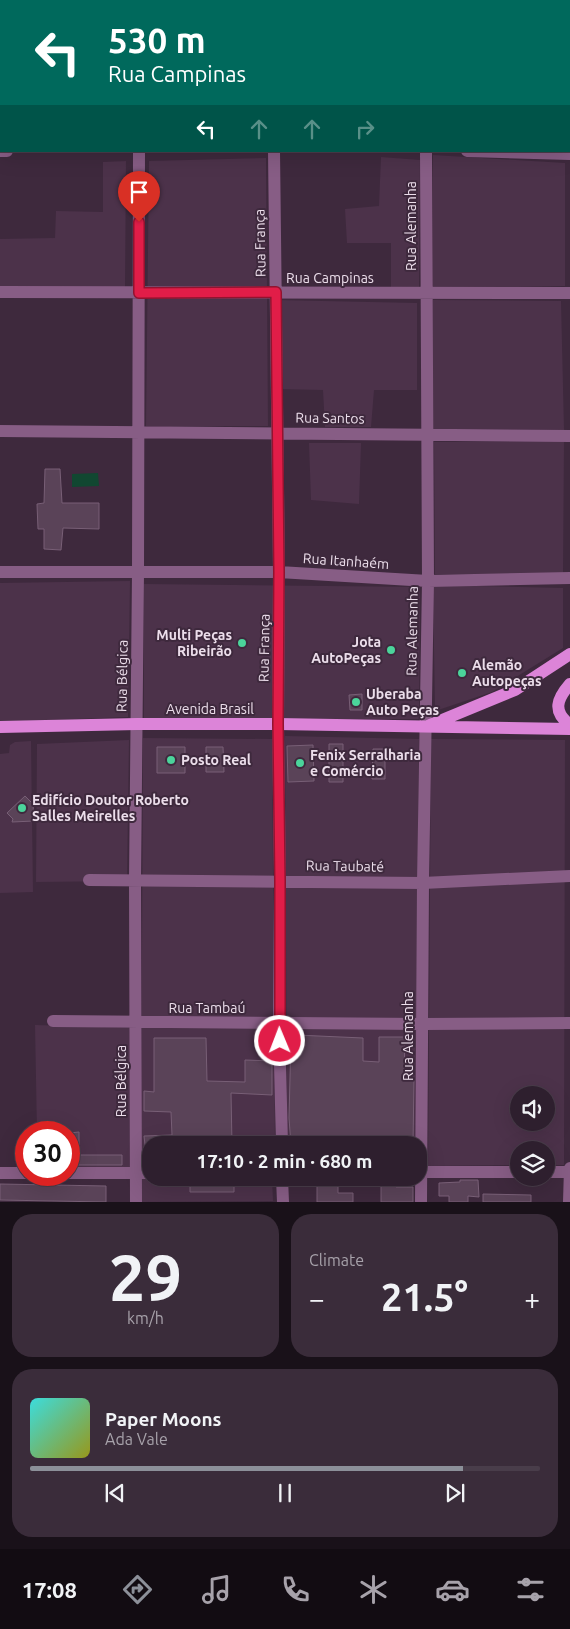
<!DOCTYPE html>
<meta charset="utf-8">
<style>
body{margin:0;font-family:Ubuntu,sans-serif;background:#3a2c3a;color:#f1f3f6;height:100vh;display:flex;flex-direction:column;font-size:19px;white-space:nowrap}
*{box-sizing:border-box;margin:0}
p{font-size:16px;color:#a7a2aa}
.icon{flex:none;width:28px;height:28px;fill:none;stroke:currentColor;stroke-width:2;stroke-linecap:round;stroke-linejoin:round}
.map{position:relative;height:1202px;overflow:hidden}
.sheet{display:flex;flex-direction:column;gap:12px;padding:12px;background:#191119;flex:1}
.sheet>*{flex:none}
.top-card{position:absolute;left:0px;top:0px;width:570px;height:152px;box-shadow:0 5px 20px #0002,0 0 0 1px #493d4a;background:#00695c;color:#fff;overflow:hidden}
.buttons{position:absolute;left:510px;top:1086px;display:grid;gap:10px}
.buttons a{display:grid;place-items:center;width:45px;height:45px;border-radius:50%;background:#2e1f2e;box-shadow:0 5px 20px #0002,0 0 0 1px #493d4a;font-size:25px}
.speed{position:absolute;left:15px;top:1121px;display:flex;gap:10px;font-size:25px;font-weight:700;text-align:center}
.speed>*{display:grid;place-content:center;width:65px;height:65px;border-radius:50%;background:#2e1f2e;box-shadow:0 5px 20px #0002,0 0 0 1px #493d4a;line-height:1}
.speed .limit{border:8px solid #d22;background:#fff;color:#111}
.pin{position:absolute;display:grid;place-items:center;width:42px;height:42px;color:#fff;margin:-51px -21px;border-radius:50% 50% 50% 0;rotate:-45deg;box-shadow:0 0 5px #0007}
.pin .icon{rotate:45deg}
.me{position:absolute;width:55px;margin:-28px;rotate:359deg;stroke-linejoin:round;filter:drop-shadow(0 0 4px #0008)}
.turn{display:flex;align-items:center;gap:18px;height:105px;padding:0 25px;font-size:22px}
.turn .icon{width:65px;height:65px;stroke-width:2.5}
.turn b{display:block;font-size:35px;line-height:42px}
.lanes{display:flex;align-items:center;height:48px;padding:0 25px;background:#0003;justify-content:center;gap:25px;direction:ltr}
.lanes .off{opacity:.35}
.big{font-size:38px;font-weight:700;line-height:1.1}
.sheet .card{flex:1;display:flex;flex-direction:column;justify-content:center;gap:8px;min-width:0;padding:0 18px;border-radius:20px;background:#3a2c3a}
.sheet .dial{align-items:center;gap:0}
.dial b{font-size:65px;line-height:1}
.song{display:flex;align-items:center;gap:15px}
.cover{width:60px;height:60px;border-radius:8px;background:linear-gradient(135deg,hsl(180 70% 55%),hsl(60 70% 35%))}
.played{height:5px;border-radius:2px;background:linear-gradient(90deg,#8c9099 85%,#493d4a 85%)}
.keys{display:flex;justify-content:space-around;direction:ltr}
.heat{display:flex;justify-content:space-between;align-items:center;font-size:28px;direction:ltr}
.sheet .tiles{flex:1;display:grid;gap:12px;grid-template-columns:1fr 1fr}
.card:last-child{grid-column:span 2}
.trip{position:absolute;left:142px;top:1136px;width:285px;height:50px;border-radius:20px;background:#2e1f2e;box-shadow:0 5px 20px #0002,0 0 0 1px #493d4a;font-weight:700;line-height:50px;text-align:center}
.menu{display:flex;height:80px;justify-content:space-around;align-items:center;background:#120c12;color:#a7a2aa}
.menu .icon{width:35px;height:35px}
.menu .selected{color:#8c9099}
.menu b{font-size:22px;color:#f1f3f6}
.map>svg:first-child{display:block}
</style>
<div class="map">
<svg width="570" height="1202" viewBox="0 0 570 1202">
<rect width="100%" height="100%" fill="#3e293d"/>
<path fill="#4c324a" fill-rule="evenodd" d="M433,155L565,163V286L432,289Z
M381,157L420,160L419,287L391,288V243H347L345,209L379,206Z
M266,158L268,426H146L149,161Z
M126,161L125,289L0,290V239L55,238L56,211L103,212V162Z
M276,300L417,303V390H374L371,427H325L323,390L277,389Z
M433,300L561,301L564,430L433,429Z
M564,441L563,574H435L434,442Z
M309,443H361L359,504L311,500Z
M130,581L128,717L0,722V583Z
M144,584L420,587L419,719H144Z
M433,585L563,588V648L492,692L435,711Z
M285,736L419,739L416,1145H287Z
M143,738L272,739L275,1145H151V1168H141Z
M431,739L565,740L564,1165H546V1150H519V1165L428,1166ZM519,1095H546V1122H519Z
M129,740L127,881L36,882L37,744Z
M31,741L33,892L0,893V754L9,753L10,745L15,742Z
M35,1025L131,1028V1169H69V1132H37Z
M272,1178L273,1201L141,1202L142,1179Z"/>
<path fill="#114731" d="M98,473L99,486L72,487V474Z"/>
<path fill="#5a4358" stroke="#785f76" d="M45,469H60L62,503H99V529L63,528L61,550L44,549V529H38L37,504L44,503Z
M362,694V710H350L349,695Z
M329,744H343V782H329Z
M313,745L314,781L288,782L287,746Z
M157,747H185V773H157Z
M206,747H223L224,772H206Z
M373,749H385V779H372Z
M25,796L33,804L34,821L12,822L13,819L7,813Z
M296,1035L363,1038V1061L379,1062V1037H405L404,1074H410V1079H414L413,1145H291L289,1118L291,1038Z
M154,1038H206L207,1081L245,1082V1060L272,1061V1095L231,1093L232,1145H145L144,1136L172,1135L171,1112L144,1111V1091L154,1092Z
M79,1132V1155H122V1165H69V1133Z
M460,1180H478L479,1197L468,1196V1202H449V1196H439V1183L460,1182Z
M326,1182H338V1193H353V1202H317V1183Z
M190,1183H234V1192H190Z
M381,1183H396V1187H413V1202H381Z
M0,1184L106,1186V1202L0,1200Z
M483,1194L531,1195V1202H483Z"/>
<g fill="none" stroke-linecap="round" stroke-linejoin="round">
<path stroke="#875d85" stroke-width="12" d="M282,0V1
M142,1V0
M428,1V0
M0,4H1
M569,10H570
M0,151H7
M274,151L279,572L278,724L280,881L279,1023L282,1145
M467,151L570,154
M0,292L570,293
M0,431L570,436
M0,572H279L428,581L570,578
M89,880L423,883L570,876
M53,1021L423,1024L570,1023
M419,1172H519
M546,1172H570
M0,1173H26
M69,1173H151
M282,1178L283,1202
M136,1202L135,881L138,572L139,151
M421,1202L423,883L428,581L426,151
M569,1202L570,1168"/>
<path stroke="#dc84d8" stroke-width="12" d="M570,684C557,699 552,711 570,725
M430,725L515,690L570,654
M0,727L137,724H278L570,729"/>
</g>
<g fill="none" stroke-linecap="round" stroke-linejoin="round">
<defs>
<path id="route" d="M139,222V293L276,292L279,572L278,724L280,881V1041"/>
</defs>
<use href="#route" stroke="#92132f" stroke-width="12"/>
<use href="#route" stroke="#e11d48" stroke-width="9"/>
</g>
<g fill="#4bd49b" stroke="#3e293d" stroke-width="2">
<circle cx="242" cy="643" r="5"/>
<circle cx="391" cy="650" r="5"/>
<circle cx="462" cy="673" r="5"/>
<circle cx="356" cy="702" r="5"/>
<circle cx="171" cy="760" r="5"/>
<circle cx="300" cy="763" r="5"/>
<circle cx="22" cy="808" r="5"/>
</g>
<g text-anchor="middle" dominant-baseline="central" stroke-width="4" stroke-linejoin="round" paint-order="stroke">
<g font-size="14" fill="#ecdeeb" stroke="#3e293d">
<text transform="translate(411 226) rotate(-90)">Rua Alemanha</text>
<text transform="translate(260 243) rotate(-91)">Rua França</text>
<text x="330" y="278">Rua Campinas</text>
<text transform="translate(330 418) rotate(1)">Rua Santos</text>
<text transform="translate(346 561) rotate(4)">Rua Itanhaém</text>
<text transform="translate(412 631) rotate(-89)">Rua Alemanha</text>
<text transform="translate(264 648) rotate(-89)">Rua França</text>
<text transform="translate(122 676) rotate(-89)">Rua Bélgica</text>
<text x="210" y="709">Avenida Brasil</text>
<text transform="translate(345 866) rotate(1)">Rua Taubaté</text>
<text x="207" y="1008">Rua Tambaú</text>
<text transform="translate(408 1036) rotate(-90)">Rua Alemanha</text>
<text transform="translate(121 1081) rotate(-90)">Rua Bélgica</text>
</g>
<g font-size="14" font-weight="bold" fill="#ecdeeb" stroke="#3e293d" text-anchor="start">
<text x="232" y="635" text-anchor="end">Multi Peças<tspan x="232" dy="16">Ribeirão</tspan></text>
<text x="381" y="642" text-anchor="end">Jota<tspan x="381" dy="16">AutoPeças</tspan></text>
<text x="472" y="665">Alemão<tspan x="472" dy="16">Autopeças</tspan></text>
<text x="366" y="694">Uberaba<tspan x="366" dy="16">Auto Peças</tspan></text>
<text x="310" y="755">Fenix Serralharia<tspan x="310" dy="16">e Comércio</tspan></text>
<text x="181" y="760">Posto Real</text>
<text x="32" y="800">Edifício Doutor Roberto<tspan x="32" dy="16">Salles Meirelles</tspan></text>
</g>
</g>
</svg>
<div class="buttons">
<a><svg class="icon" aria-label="sound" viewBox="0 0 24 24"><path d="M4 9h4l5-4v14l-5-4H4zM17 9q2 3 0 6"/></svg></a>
<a><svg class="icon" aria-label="layers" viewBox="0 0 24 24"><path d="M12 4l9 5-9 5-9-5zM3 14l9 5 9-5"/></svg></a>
</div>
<div class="speed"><div class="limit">30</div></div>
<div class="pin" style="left:139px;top:222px;background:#d93025"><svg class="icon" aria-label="arrive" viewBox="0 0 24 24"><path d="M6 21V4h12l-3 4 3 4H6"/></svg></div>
<svg class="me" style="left:280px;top:1041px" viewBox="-20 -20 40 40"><circle r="17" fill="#e11d48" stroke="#fff" stroke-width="3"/><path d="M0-11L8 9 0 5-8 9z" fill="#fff"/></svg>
<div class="trip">17:10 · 2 min · 680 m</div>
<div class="top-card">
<div class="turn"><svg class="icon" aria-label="left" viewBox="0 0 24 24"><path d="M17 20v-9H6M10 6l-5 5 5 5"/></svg><div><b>530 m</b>Rua Campinas</div></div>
<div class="lanes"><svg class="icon" aria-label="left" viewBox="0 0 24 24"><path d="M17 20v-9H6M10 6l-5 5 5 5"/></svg><svg class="icon off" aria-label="ahead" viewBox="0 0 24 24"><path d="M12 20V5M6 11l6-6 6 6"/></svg><svg class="icon off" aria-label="ahead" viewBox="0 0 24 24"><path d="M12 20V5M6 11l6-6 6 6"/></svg><svg class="icon off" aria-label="right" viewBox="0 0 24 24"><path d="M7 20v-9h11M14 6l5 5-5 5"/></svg></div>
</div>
</div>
<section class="sheet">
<div class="tiles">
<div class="card dial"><b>29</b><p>km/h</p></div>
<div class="card"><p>Climate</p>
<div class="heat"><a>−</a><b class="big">21.5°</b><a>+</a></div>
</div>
<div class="card">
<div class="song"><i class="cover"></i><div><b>Paper Moons</b><p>Ada Vale</p></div></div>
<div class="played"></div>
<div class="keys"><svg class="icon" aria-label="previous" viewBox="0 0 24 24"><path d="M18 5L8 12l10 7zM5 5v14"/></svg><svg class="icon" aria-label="pause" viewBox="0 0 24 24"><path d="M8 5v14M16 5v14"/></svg><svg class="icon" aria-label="next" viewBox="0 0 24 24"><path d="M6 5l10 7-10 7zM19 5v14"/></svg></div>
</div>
</div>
</section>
<nav class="menu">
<b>17:08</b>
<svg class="icon selected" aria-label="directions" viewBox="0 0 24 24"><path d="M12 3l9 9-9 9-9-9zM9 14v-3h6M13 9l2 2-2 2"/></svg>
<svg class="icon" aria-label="music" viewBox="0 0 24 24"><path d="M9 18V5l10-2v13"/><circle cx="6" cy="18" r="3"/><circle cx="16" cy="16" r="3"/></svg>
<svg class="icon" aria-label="phone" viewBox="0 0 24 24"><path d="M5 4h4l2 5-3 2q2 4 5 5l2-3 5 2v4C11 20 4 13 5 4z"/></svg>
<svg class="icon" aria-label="climate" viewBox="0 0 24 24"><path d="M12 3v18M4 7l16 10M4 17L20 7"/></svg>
<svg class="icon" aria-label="car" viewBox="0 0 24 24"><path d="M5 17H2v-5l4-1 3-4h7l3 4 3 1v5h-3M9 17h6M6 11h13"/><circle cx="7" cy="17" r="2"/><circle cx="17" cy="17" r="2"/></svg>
<svg class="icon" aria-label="filters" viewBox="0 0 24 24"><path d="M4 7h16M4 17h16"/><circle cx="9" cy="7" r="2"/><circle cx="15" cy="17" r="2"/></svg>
</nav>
